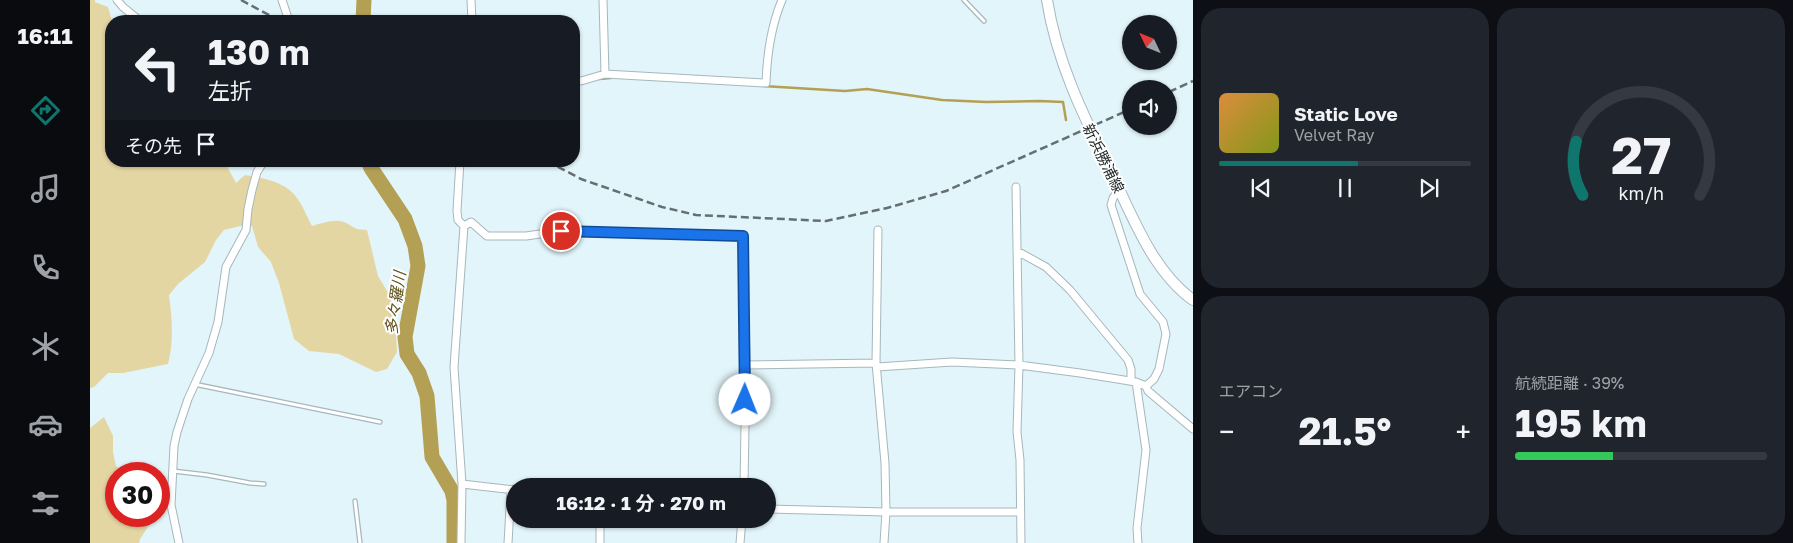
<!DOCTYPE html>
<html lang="ja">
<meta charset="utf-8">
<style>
body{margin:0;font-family:"Golos Text","Noto Sans JP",sans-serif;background:#20242c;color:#f1f3f6;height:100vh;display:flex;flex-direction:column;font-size:19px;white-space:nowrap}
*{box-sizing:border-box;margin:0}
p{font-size:16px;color:#9ea1a6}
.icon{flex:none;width:28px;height:28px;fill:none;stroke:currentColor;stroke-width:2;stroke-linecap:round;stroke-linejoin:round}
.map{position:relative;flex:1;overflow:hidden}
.drawer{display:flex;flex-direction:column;gap:8px;padding:8px;background:#0d0f14;width:600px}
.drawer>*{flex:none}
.hud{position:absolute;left:15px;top:15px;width:475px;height:152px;border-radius:20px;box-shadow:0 1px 4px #0004;background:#171b24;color:#f1f3f6;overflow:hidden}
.needle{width:32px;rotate:313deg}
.buttons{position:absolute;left:1032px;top:15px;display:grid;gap:10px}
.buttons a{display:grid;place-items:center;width:55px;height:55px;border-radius:50%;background:#171b24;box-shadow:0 1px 4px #0004;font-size:25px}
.speed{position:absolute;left:15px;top:462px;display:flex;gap:10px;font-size:25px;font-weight:700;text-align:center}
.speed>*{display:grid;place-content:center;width:65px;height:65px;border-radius:50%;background:#171b24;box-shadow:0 1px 4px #0004;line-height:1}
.speed .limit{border:8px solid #d22;background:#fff;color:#111}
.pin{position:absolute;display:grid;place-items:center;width:42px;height:42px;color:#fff;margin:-21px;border:2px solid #fff;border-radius:50%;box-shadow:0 1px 5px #0007}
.me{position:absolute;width:55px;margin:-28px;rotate:1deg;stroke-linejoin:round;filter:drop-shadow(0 0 4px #0008)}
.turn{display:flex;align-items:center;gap:18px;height:105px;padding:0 20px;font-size:22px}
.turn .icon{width:65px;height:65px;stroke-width:2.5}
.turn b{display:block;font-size:35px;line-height:42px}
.then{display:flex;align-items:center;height:48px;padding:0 20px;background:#0003;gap:10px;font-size:19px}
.big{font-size:38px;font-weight:700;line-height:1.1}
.drawer .card{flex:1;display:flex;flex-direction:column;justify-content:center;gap:8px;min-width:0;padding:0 18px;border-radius:20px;background:#20242c}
.drawer .dial{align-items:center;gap:0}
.dial svg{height:130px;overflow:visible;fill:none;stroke:#363941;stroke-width:7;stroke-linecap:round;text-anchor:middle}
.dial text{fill:#f1f3f6;stroke:none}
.song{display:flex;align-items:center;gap:15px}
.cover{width:60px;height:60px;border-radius:8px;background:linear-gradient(135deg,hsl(30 70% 55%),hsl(70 70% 35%))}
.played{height:5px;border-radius:2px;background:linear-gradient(90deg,#0f766e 55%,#363941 55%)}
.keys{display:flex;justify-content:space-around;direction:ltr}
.heat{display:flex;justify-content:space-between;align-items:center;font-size:28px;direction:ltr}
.charge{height:8px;border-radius:4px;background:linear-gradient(90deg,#34c759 39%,#363941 0)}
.drawer .tiles{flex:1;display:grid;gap:8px;grid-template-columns:repeat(2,1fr)}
.trip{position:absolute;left:416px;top:478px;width:270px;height:50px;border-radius:25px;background:#171b24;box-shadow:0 1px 4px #0004;font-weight:700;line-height:50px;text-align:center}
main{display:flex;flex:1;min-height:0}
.tab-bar{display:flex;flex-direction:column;width:90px;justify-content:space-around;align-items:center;background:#090b0e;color:#9ea1a6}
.tab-bar .icon{width:35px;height:35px}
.tab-bar .active{color:#0f766e}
.tab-bar b{font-size:22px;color:#f1f3f6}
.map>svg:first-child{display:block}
</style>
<main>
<nav class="tab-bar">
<b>16:11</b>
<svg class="icon active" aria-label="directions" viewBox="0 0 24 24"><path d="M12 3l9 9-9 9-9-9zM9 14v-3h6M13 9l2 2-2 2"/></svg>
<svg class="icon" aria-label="music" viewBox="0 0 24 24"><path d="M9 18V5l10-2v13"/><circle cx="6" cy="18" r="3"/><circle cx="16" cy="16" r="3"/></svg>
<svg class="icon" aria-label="phone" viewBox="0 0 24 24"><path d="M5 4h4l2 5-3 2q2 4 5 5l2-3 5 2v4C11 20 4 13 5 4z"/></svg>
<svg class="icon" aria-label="climate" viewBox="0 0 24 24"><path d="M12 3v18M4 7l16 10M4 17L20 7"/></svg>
<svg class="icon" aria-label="car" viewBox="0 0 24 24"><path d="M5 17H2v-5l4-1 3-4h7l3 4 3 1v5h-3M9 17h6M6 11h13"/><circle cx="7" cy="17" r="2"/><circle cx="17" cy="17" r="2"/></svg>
<svg class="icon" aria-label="filters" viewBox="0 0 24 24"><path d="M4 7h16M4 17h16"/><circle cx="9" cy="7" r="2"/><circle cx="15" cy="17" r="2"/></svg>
</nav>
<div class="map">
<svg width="1103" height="543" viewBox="0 0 1103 543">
<rect width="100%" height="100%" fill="#e2f5fa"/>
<path fill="#e4d6a3" d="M0,0H5V2L18,7L22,21L21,161H134L146,183L155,175C173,178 196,182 207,198C213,206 217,217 222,226C233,223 248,217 258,224C268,230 265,229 277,230L288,276L300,296L305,315L307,352L297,369L286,372L249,354L219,351L204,339L189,283L181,262L168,247L162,226H150L134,230L126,240L115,262L88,284L79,295C82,318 84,341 78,364L33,373H18L4,387L0,388Z
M14,417L23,436V452L26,466L38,474H26V516H65L50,539L49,543H0V428Z"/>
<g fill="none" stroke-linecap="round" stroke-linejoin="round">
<path stroke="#b4a055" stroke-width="2.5" d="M509,79L521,78
M673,86L755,91L777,89L852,100L896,102L950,101L973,102L976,120"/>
<path stroke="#b4a055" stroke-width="15" d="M273,21L274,0
M278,161L281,168L315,219L325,246L328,266L315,337L317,354L329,373L337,396L342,457L362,491L364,500V543"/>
<defs>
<path id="lane" d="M874,0L894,21
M104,384L290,422
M83,471L117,475L160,483L174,484
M265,501L270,543"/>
<path id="street" d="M27,0L33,7L50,21
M192,0L199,21
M381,0L382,21
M513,0L515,74
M484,80L491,81L515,74L676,83C677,55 681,26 692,0
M370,161L367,211L368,220L374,226L364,367L372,484L371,543
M926,187L929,365L927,432L930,460L931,543
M374,226L381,222L397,236H436L471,231L653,236L656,365L654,486
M788,230L786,363L795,463L796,512L794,543
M927,251L956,267L980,290L1038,360L1041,369V381
M656,365L786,363
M787,367L862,362L929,365L990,373L1046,382L1056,386L1064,379L1069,369L1076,334L1073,322L1050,294L1021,205L1023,198L1029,190
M1046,382L1056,450L1047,528L1048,543
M1056,386L1058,391L1103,429
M372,484L425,490
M678,509L796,512H930
M89,543L81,505L84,446L87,432L98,399L119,353L128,322L136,267L156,230L158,209L162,190L167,172L174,161
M418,543L421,490
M510,543V519
M650,543L652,519"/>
<path id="secondary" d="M957,0C967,63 994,117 1022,174C1043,218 1063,271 1103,300"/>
</defs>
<use href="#lane" stroke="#a6b7bd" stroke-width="5.5"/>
<use href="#street" stroke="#a6b7bd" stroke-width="9"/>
<use href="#secondary" stroke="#a6b7bd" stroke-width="12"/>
<use href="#lane" stroke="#fff" stroke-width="3"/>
<use href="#street" stroke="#fff" stroke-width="7"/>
<use href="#secondary" stroke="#fff" stroke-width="10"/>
<path stroke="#646f72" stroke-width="2.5" stroke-dasharray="8 4" stroke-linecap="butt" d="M151,0L190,21
M1079,92L1103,81
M457,161L491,179L572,207L606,215L736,221L797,208L856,191L1041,109"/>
</g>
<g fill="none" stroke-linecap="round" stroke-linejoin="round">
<defs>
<path id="route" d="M471,231L653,236L655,400"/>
</defs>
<use href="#route" stroke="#114b97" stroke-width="12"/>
<use href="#route" stroke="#1a73e8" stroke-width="9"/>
</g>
<g text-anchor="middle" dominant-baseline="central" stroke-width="4" stroke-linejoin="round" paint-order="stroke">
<g font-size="15" fill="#1e2527" stroke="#fefefe">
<text transform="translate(1014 158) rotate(64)">新浜勝浦線</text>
</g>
<g font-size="16" font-style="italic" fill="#61531a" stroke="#fefefe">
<text transform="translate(305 303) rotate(-82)">多々羅川</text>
</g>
</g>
</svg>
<div class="buttons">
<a><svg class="needle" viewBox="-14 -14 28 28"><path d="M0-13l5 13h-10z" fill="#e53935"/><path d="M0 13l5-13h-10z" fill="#9ea1a6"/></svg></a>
<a><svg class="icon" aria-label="sound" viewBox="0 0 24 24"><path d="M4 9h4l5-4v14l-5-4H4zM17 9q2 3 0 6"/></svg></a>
</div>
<div class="speed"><div class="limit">30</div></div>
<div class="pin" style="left:471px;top:231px;background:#d93025"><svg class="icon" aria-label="arrive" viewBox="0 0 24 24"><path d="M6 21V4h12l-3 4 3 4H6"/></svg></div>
<svg class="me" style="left:655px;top:400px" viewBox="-20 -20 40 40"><circle r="19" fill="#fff"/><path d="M0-13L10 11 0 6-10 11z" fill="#1a73e8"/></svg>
<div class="trip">16:12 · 1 分 · 270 m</div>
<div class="hud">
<div class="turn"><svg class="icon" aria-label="left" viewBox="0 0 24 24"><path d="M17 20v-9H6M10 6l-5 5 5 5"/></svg><div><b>130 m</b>左折</div></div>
<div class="then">その先<svg class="icon" aria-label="arrive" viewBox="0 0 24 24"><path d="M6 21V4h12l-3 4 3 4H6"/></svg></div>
</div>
</div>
<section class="drawer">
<div class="tiles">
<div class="card">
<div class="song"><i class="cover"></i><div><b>Static Love</b><p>Velvet Ray</p></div></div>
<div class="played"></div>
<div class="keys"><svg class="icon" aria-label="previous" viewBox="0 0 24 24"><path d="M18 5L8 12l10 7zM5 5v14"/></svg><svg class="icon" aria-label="pause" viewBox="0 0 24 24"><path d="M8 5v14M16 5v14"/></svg><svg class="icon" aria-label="next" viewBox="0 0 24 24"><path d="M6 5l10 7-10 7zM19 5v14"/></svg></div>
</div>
<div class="card dial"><svg viewBox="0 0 100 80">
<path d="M14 69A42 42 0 1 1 86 69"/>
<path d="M14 69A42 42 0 0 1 10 36" stroke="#0f766e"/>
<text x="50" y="56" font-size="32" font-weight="700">27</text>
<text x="50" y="72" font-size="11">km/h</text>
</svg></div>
<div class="card"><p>エアコン</p>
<div class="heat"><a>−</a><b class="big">21.5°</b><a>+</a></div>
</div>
<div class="card"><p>航続距離 · 39%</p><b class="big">195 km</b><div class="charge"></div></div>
</div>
</section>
</main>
